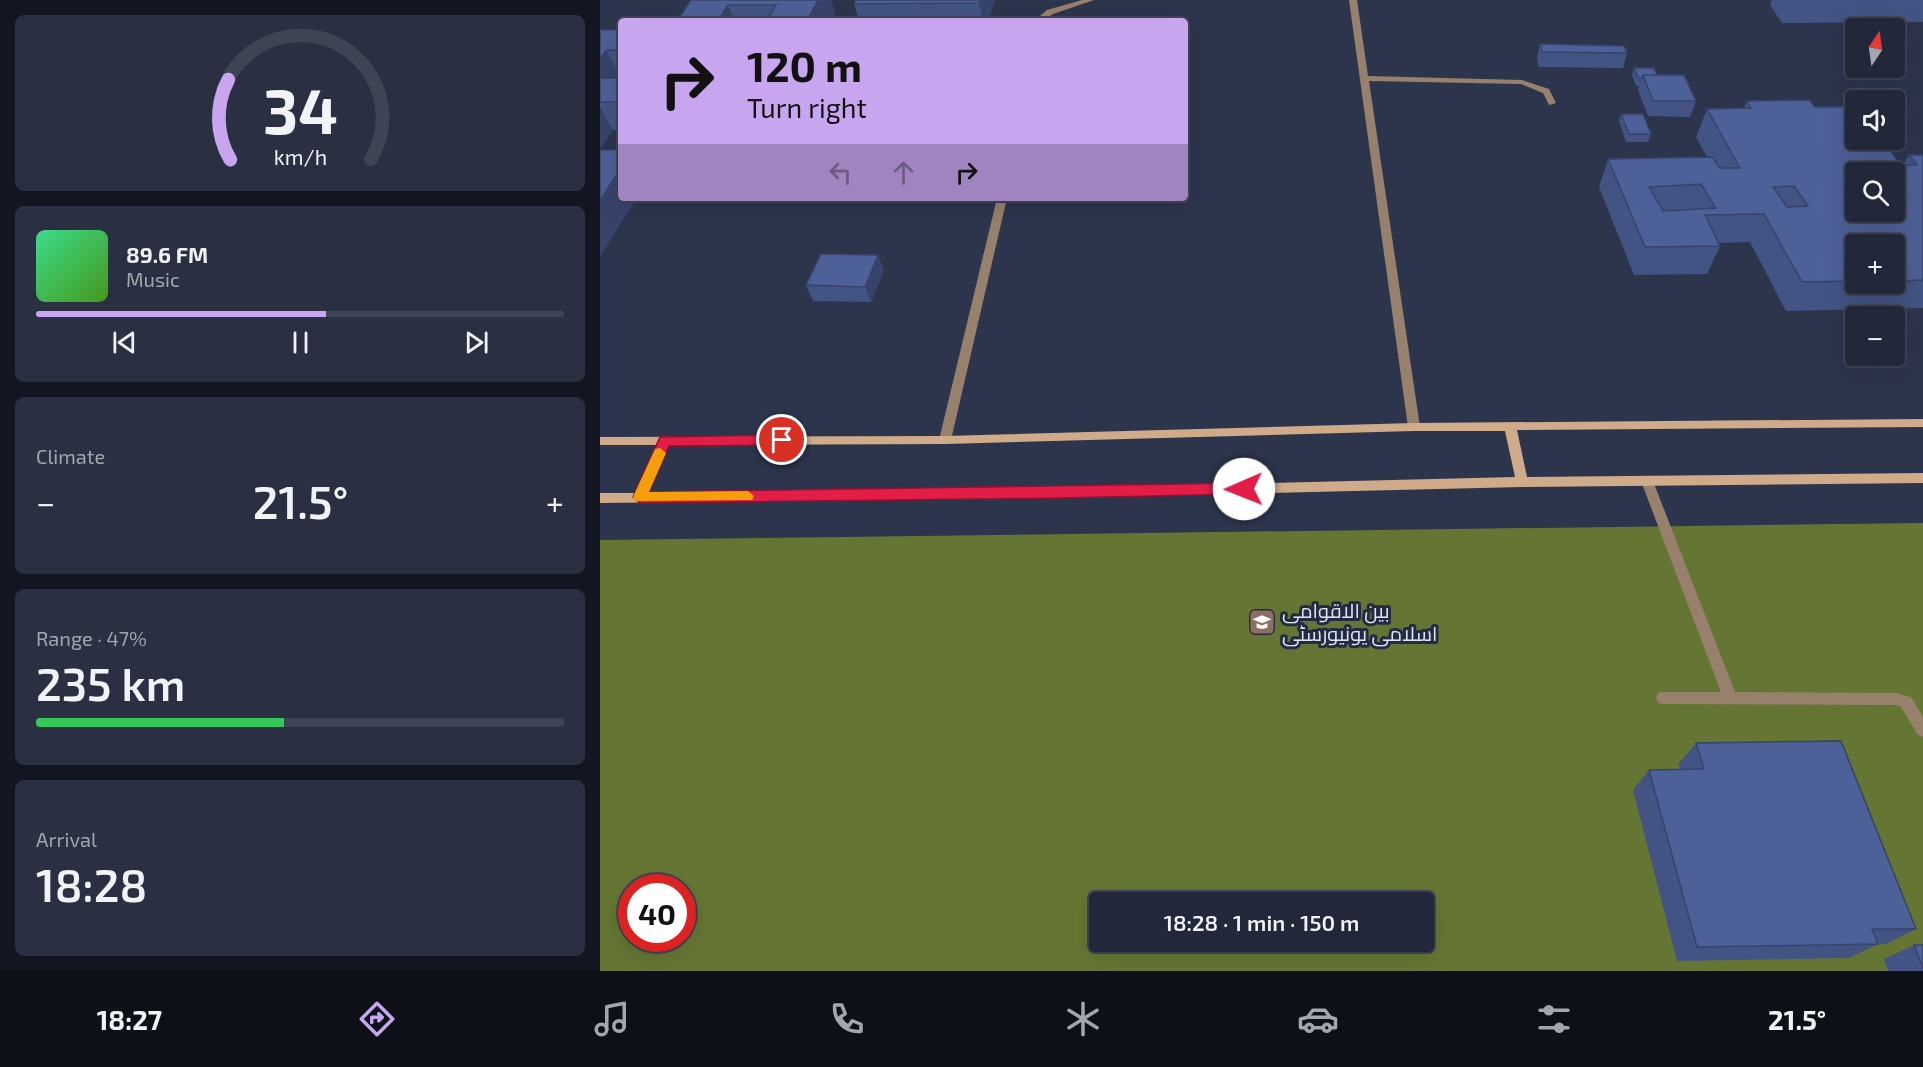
<!DOCTYPE html>
<meta charset="utf-8">
<style>
body{margin:0;font-family:"Exo 2",Cairo,sans-serif;background:#2a3042;color:#f1f3f6;height:100vh;display:flex;flex-direction:column;font-size:22px;white-space:nowrap}
*{box-sizing:border-box;margin:0}
p{font-size:20px;color:#a2a6af}
.icon{flex:none;width:33px;height:33px;fill:none;stroke:currentColor;stroke-width:2;stroke-linecap:round;stroke-linejoin:round}
.map{position:relative;flex:1;overflow:hidden}
.panel{display:flex;flex-direction:column;gap:15px;padding:15px;background:#131620;width:600px}
.panel>*{flex:none}
.guide{position:absolute;left:18px;top:18px;width:570px;height:183px;border-radius:6px;box-shadow:0 6px 24px #0002,0 0 0 2px #3f4454;background:#c7a6ef;color:#111;overflow:hidden}
.needle{width:39px;rotate:13deg}
.buttons{position:absolute;left:1245px;top:18px;display:grid;gap:12px}
.buttons a{display:grid;place-items:center;width:60px;height:60px;border-radius:6px;background:#22283a;box-shadow:0 6px 24px #0002,0 0 0 2px #3f4454;font-size:30px}
.speed{position:absolute;left:18px;top:874px;display:flex;gap:12px;font-size:30px;font-weight:700;text-align:center}
.speed>*{display:grid;place-content:center;width:78px;height:78px;border-radius:50%;background:#22283a;box-shadow:0 6px 24px #0002,0 0 0 2px #3f4454;line-height:1}
.speed .limit{border:9px solid #d22;background:#fff;color:#111}
.pin{position:absolute;display:grid;place-items:center;width:51px;height:51px;color:#fff;margin:-26px;border:3px solid #fff;border-radius:50%;box-shadow:0 2px 6px #0007}
.me{position:absolute;width:66px;margin:-33px;rotate:269deg;stroke-linejoin:round;filter:drop-shadow(0 0 4px #0008)}
.turn{display:flex;align-items:center;gap:21px;height:126px;padding:0 30px;font-size:27px}
.turn .icon{width:78px;height:78px;stroke-width:2.5}
.turn b{display:block;font-size:42px;line-height:51px}
.lanes{display:flex;align-items:center;height:57px;padding:0 30px;background:#0003;justify-content:center;gap:30px;direction:ltr}
.lanes .off{opacity:.35}
.big{font-size:45px;font-weight:600;line-height:1.1}
.panel .tile{flex:1;display:flex;flex-direction:column;justify-content:center;gap:9px;min-width:0;padding:0 21px;border-radius:9px;background:#2a3042}
.panel .dial{align-items:center;gap:0}
.dial svg{height:156px;overflow:visible;fill:none;stroke:#3f4454;stroke-width:7;stroke-linecap:round;text-anchor:middle}
.dial text{fill:#f1f3f6;stroke:none}
.song{display:flex;align-items:center;gap:18px}
.cover{width:72px;height:72px;border-radius:9px;background:linear-gradient(135deg,hsl(150 70% 55%),hsl(100 70% 35%))}
.played{height:6px;border-radius:3px;background:linear-gradient(90deg,#c7a6ef 55%,#3f4454 55%)}
.keys{display:flex;justify-content:space-around;direction:ltr}
.heat{display:flex;justify-content:space-between;align-items:center;font-size:33px;direction:ltr}
.charge{height:9px;border-radius:4px;background:linear-gradient(90deg,#34c759 47%,#3f4454 0)}
.trip{position:absolute;left:489px;top:892px;width:345px;height:60px;border-radius:6px;background:#22283a;box-shadow:0 6px 24px #0002,0 0 0 2px #3f4454;font-weight:600;line-height:60px;text-align:center}
.tabs{display:flex;height:96px;justify-content:space-around;align-items:center;background:#0e1017;color:#a2a6af}
.tabs .icon{width:42px;height:42px}
.tabs .active{color:#c7a6ef}
.tabs b{font-size:27px;color:#f1f3f6}
main{display:flex;flex:1;min-height:0}
.map>svg:first-child{display:block}
</style>
<main>
<section class="panel">
<div class="tile dial"><svg viewBox="0 0 100 80">
<path d="M14 69A42 42 0 1 1 86 69"/>
<path d="M14 69A42 42 0 0 1 13 28" stroke="#c7a6ef"/>
<text x="50" y="56" font-size="32" font-weight="700">34</text>
<text x="50" y="72" font-size="11">km/h</text>
</svg></div>
<div class="tile">
<div class="song"><i class="cover"></i><div><b>89.6 FM</b><p>Music</p></div></div>
<div class="played"></div>
<div class="keys"><svg class="icon" aria-label="previous" viewBox="0 0 24 24"><path d="M18 5L8 12l10 7zM5 5v14"/></svg><svg class="icon" aria-label="pause" viewBox="0 0 24 24"><path d="M8 5v14M16 5v14"/></svg><svg class="icon" aria-label="next" viewBox="0 0 24 24"><path d="M6 5l10 7-10 7zM19 5v14"/></svg></div>
</div>
<div class="tile"><p>Climate</p>
<div class="heat"><a>−</a><b class="big">21.5°</b><a>+</a></div>
</div>
<div class="tile"><p>Range · 47%</p><b class="big">235 km</b><div class="charge"></div></div>
<div class="tile"><p>Arrival</p><b class="big">18:28</b></div>
</section>
<div class="map">
<svg width="1323" height="971" viewBox="0 0 1323 971">
<rect width="100%" height="100%" fill="#2d354d"/>
<path fill="#657634" fill-rule="evenodd" d="M1323,523V971H0V540ZM32,888H82V939H32ZM500,903H824V942H500Z"/>
<g fill="none" stroke-linecap="round" stroke-linejoin="round">
<path fill="#98816c" fill-rule="evenodd" d="M482,0H494L453,14L443,21H434L447,10Z
M749,0H757L768,76L922,80L949,89L956,103L949,105L943,93L921,84L769,81L820,427L814,431L808,427Z
M397,198H407L351,440L345,444L339,440Z
M1047,476L1051,478L1053,481L1135,692L1296,693L1311,697L1323,717V737L1318,735L1301,707L1296,705L1063,704L1058,703L1056,698L1058,693L1063,692H1121L1041,481L1043,478Z"/>
<path fill="#d0ab89" fill-rule="evenodd" d="M1323,419V427L917,430L927,477L1323,473V483L922,487L458,498L0,503V493H36L57,445H0V437L345,436L814,423ZM814,431H905L915,477L458,488L48,493L69,445L345,444Z"/>
</g>
<path fill="#435383" fill-rule="evenodd" d="M91,0H231L235,12L231,21H77Z
M256,0H395L388,21H245H259L254,4Z
M1172,0H1323V22L1182,23L1170,5Z
M0,30H21V130H13L0,149Z
M940,44L1027,53L1023,68L939,67L937,59Z
M1034,68L1057,75L1096,101L1090,117L1048,116L1038,90L1039,86H1036L1032,75Z
M1147,101L1214,107L1301,165H1303L1309,155H1323V308L1186,311L1150,242L1119,243L1120,246L1107,274L1034,275L999,187L1008,159L1107,157L1096,137L1107,109L1144,108ZM1256,172H1294V212H1256ZM1256,244H1294V284H1256Z
M1021,114L1051,134L1048,142H1026L1019,121Z
M284,270L271,302L213,301L206,285Z
M1096,743L1316,929L1286,944H1278L1249,958L1077,961L1033,790L1049,770L1080,769L1078,764Z
M1314,945H1323V971H1288L1284,959Z"/>
<path fill="#37436a" d="M218,0H231L235,12L231,21H207Z
M380,0H395L388,21H383L379,3Z
M128,5L135,21H118Z
M6,50L21,78L0,102V59Z
M0,107L13,130L0,149Z
M21,168V198H37L0,257V200Z
M278,255L284,270L271,302L265,287Z"/>
<path fill="#4e6098" stroke="#37436a" stroke-width="1.5" fill-rule="evenodd" d="M91,0H218L207,21H166L176,5H128L118,21H77Z
M256,0H380L379,3L254,4Z
M379,20V21H245Z
M0,30H21V50H6L0,59Z
M940,44L1024,46L1027,53L942,52Z
M1034,68H1054L1057,75H1043L1042,78H1038Z
M1043,75H1084L1096,101H1053Z
M0,78H21V102H0Z
M1210,100L1214,107H1256V140H1282L1301,165H1317L1309,155H1323V280L1294,281V244H1256V281L1202,282L1164,214L1105,215L1120,246L1045,247L1008,159L1113,157L1119,168H1140L1107,109L1151,108L1147,101ZM1256,172H1294V197L1301,206H1294V212H1256ZM1101,184L1116,208L1063,211L1049,187ZM1194,186L1208,206L1187,207L1173,187Z
M1021,114H1043L1051,134H1029Z
M0,150H21V168L0,200Z
M221,254L278,255L265,287L206,285Z
M1241,741L1316,929H1272L1278,944L1097,947L1049,770L1104,769L1096,743Z
M1314,945H1323V968Z"/>
<path fill="#e11d48" stroke="#92132f" stroke-width="1.5" d="M182,435L188,440L182,445L69,446L49,492L644,483L650,489L644,494L458,498L40,503L33,497L60,437Z"/>
<path fill="#f59e0b" d="M60,448L66,453L49,492L148,491L154,496L152,500L35,501L33,497L55,449Z"/>
<defs>
<symbol id="university-square" viewBox="-11 -11 22 22"><rect x="-9" y="-9" width="18" height="18" rx="4" fill="#8d6e63" stroke="#232b42"/><path d="M0-5L7-2L0 1L-7-2ZM-4 1L0 2.5L4 1V4Q0 6-4 4Z" fill="#fff"/></symbol>
</defs>
<g fill-rule="evenodd">
<use href="#university-square" x="647" y="607" width="30" height="30"/>
</g>
<g text-anchor="middle" dominant-baseline="central" stroke-width="6" stroke-linejoin="round" paint-order="stroke">
<g font-size="20" fill="#dee4f3" stroke="#232b42" text-anchor="start">
<text x="682" y="610">بین الاقوامی<tspan x="682" dy="23">اسلامی یونیورسٹی</tspan></text>
</g>
</g>
</svg>
<div class="buttons">
<a><svg class="needle" viewBox="-14 -14 28 28"><path d="M0-13l5 13h-10z" fill="#e53935"/><path d="M0 13l5-13h-10z" fill="#a2a6af"/></svg></a>
<a><svg class="icon" aria-label="sound" viewBox="0 0 24 24"><path d="M4 9h4l5-4v14l-5-4H4zM17 9q2 3 0 6"/></svg></a>
<a><svg class="icon" aria-label="search" viewBox="0 0 24 24"><circle cx="10" cy="10" r="6"/><path d="M15 15l6 6"/></svg></a>
<a>+</a>
<a>−</a>
</div>
<div class="speed"><div class="limit">40</div></div>
<div class="pin" style="left:182px;top:440px;background:#d93025"><svg class="icon" aria-label="arrive" viewBox="0 0 24 24"><path d="M6 21V4h12l-3 4 3 4H6"/></svg></div>
<svg class="me" style="left:644px;top:489px" viewBox="-20 -20 40 40"><circle r="19" fill="#fff"/><path d="M0-13L10 11 0 6-10 11z" fill="#e11d48"/></svg>
<div class="trip">18:28 · 1 min · 150 m</div>
<div class="guide">
<div class="turn"><svg class="icon" aria-label="right" viewBox="0 0 24 24"><path d="M7 20v-9h11M14 6l5 5-5 5"/></svg><div><b>120 m</b>Turn right</div></div>
<div class="lanes"><svg class="icon off" aria-label="left" viewBox="0 0 24 24"><path d="M17 20v-9H6M10 6l-5 5 5 5"/></svg><svg class="icon off" aria-label="ahead" viewBox="0 0 24 24"><path d="M12 20V5M6 11l6-6 6 6"/></svg><svg class="icon" aria-label="right" viewBox="0 0 24 24"><path d="M7 20v-9h11M14 6l5 5-5 5"/></svg></div>
</div>
</div>
</main>
<nav class="tabs">
<b>18:27</b>
<svg class="icon active" aria-label="directions" viewBox="0 0 24 24"><path d="M12 3l9 9-9 9-9-9zM9 14v-3h6M13 9l2 2-2 2"/></svg>
<svg class="icon" aria-label="music" viewBox="0 0 24 24"><path d="M9 18V5l10-2v13"/><circle cx="6" cy="18" r="3"/><circle cx="16" cy="16" r="3"/></svg>
<svg class="icon" aria-label="phone" viewBox="0 0 24 24"><path d="M5 4h4l2 5-3 2q2 4 5 5l2-3 5 2v4C11 20 4 13 5 4z"/></svg>
<svg class="icon" aria-label="climate" viewBox="0 0 24 24"><path d="M12 3v18M4 7l16 10M4 17L20 7"/></svg>
<svg class="icon" aria-label="car" viewBox="0 0 24 24"><path d="M5 17H2v-5l4-1 3-4h7l3 4 3 1v5h-3M9 17h6M6 11h13"/><circle cx="7" cy="17" r="2"/><circle cx="17" cy="17" r="2"/></svg>
<svg class="icon" aria-label="filters" viewBox="0 0 24 24"><path d="M4 7h16M4 17h16"/><circle cx="9" cy="7" r="2"/><circle cx="15" cy="17" r="2"/></svg>
<b>21.5°</b>
</nav>
